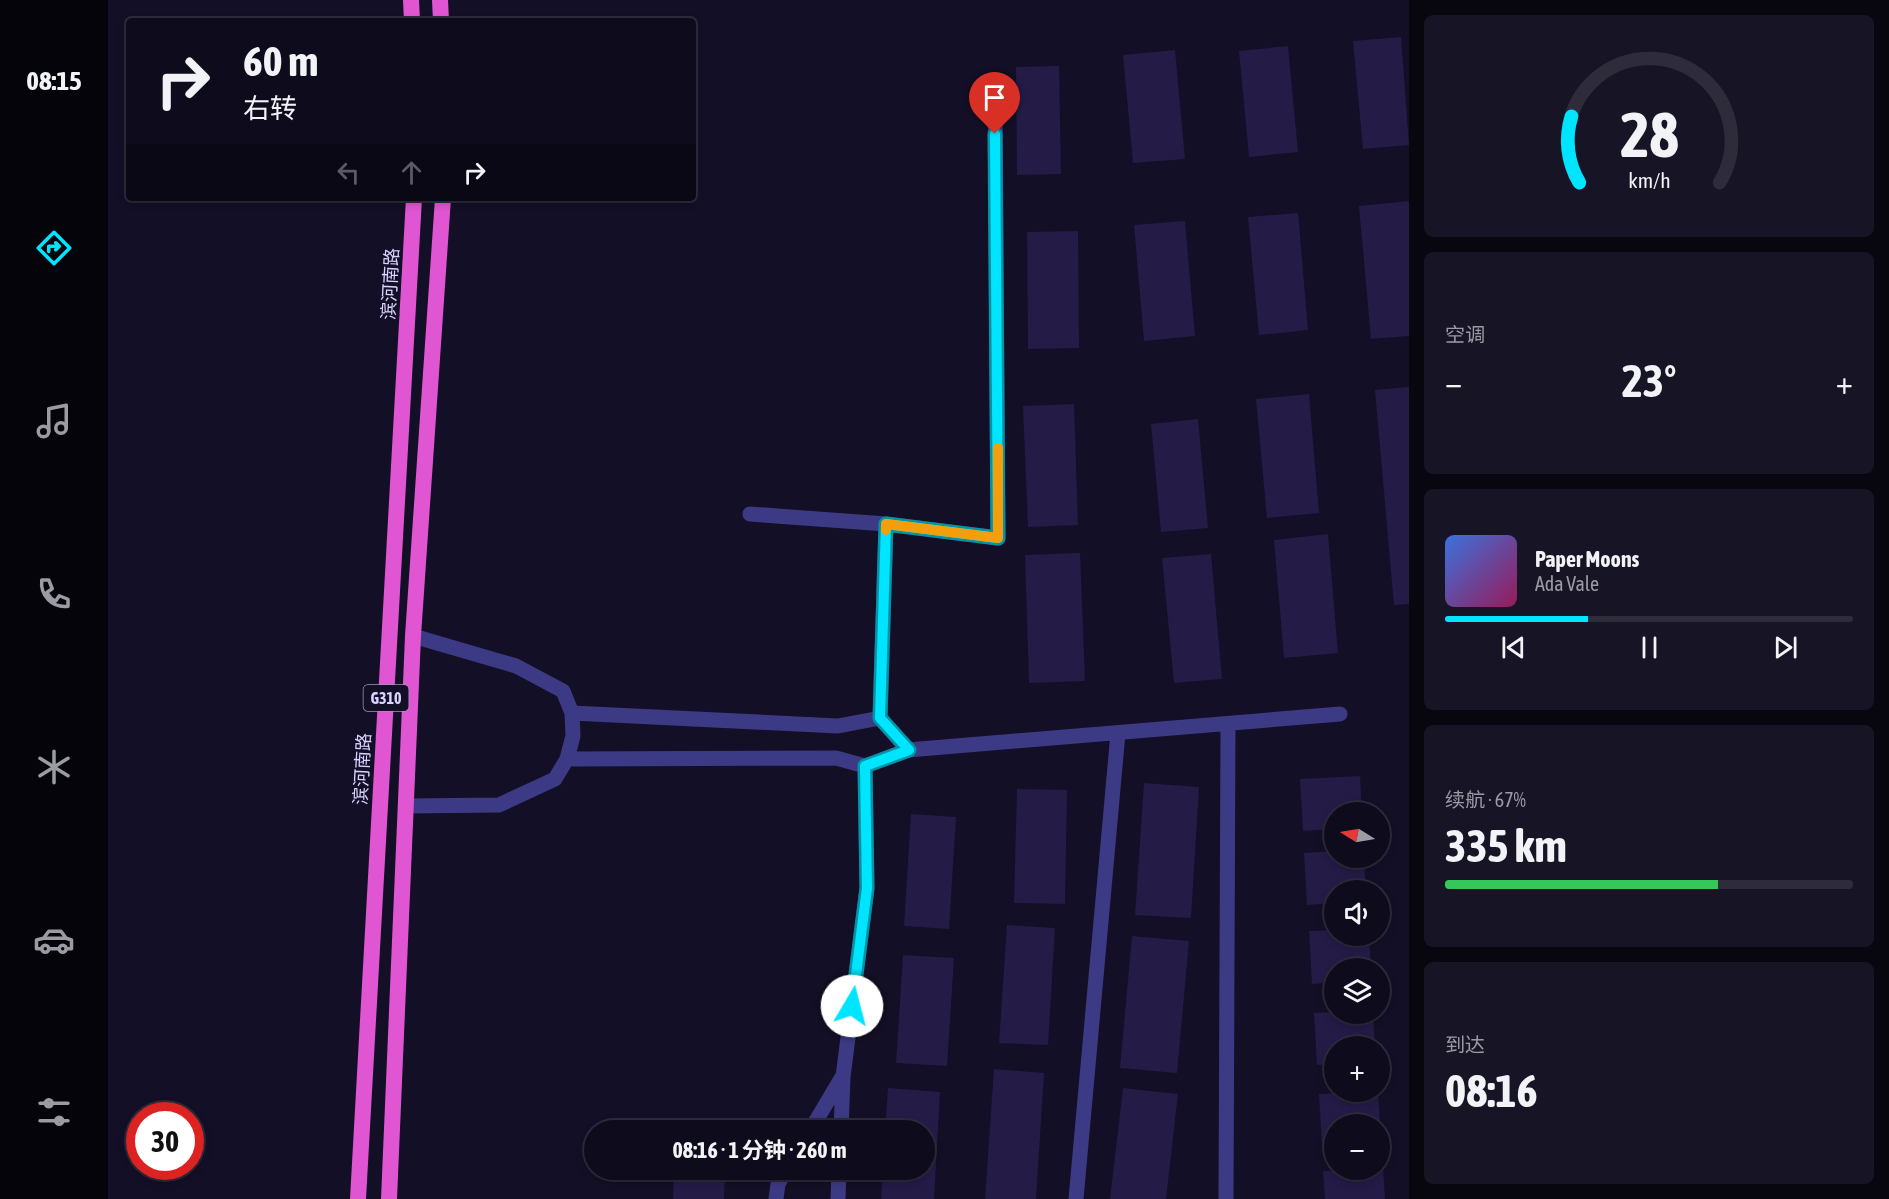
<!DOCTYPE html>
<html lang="zh">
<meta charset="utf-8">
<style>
body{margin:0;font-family:"Asap Condensed","Noto Sans SC",sans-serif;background:#171425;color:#f1f3f6;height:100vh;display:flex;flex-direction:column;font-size:22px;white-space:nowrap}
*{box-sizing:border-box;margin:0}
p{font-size:20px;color:#9b9ba3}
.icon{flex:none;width:33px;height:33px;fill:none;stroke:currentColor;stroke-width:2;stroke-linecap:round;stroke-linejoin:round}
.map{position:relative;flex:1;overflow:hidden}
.panel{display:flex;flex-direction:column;gap:15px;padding:15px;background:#08060f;width:480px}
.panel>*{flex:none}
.guide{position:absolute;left:18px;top:18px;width:570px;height:183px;border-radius:6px;box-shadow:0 3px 9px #0003,0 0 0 2px #2e2b3b;background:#0e0b1c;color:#f1f3f6;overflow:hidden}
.needle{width:39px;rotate:281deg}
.controls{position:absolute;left:1216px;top:802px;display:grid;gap:12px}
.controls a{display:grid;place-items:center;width:66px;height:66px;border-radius:50%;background:#0e0b1c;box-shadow:0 3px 9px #0003,0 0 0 2px #2e2b3b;font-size:30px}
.speed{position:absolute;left:18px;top:1102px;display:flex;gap:12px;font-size:30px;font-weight:700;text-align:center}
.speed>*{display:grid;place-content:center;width:78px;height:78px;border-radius:50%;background:#0e0b1c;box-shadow:0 3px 9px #0003,0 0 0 2px #2e2b3b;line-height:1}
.speed .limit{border:9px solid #d22;background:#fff;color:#111}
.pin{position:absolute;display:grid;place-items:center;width:51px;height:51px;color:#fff;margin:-62px -26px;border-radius:50% 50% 50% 0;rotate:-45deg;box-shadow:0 0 6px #0007}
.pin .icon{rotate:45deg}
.me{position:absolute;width:66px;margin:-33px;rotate:8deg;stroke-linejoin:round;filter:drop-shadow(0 0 4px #0008)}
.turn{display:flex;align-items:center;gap:21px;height:126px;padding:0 18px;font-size:27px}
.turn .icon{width:78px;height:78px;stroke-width:2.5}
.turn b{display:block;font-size:42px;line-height:51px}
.lanes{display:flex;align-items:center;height:57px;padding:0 18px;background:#0003;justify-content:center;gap:30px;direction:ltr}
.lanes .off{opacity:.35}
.big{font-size:45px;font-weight:700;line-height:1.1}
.panel .tile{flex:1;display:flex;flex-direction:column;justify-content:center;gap:9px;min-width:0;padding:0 21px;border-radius:9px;background:#171425}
.panel .dial{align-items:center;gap:0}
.dial svg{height:156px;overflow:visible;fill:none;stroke:#2e2b3b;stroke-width:7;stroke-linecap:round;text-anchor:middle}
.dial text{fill:#f1f3f6;stroke:none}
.song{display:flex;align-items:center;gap:18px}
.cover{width:72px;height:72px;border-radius:9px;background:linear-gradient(135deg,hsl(220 70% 55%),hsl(330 70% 35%))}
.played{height:6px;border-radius:3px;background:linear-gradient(90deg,#00e5ff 35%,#2e2b3b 35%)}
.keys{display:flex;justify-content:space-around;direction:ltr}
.heat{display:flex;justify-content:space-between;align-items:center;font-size:33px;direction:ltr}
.charge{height:9px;border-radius:4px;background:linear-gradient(90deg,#34c759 67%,#2e2b3b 0)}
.trip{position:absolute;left:476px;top:1120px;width:351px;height:60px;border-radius:30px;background:#0e0b1c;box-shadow:0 3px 9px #0003,0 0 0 2px #2e2b3b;font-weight:700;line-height:60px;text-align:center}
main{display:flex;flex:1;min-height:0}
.dock{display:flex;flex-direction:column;width:108px;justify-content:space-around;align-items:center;background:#06040b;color:#9b9ba3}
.dock .icon{width:42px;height:42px}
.dock .active{color:#00e5ff}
.dock b{font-size:27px;color:#f1f3f6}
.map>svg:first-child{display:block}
</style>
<main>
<nav class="dock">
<b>08:15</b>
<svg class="icon active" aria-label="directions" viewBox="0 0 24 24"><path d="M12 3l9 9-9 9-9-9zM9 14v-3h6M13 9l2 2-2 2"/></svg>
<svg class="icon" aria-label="music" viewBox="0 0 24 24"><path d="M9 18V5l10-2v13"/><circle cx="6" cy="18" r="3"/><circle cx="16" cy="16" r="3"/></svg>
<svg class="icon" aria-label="phone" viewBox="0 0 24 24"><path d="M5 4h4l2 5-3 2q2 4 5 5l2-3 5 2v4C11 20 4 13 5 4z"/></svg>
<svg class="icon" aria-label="climate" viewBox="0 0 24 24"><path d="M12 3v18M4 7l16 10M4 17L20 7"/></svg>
<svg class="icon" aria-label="car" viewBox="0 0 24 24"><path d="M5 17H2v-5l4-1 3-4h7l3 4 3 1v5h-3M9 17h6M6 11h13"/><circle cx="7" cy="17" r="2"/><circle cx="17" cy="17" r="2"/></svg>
<svg class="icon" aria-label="filters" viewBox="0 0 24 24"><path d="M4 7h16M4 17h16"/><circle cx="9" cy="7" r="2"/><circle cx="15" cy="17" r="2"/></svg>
</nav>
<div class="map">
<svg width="1301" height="1199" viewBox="0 0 1301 1199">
<rect width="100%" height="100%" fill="#130f26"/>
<path fill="#241b47" d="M1293,37L1301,145L1255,149L1245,41Z
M1180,46L1190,152L1141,157L1131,51Z
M1067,50L1077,159L1025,163L1015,55Z
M951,66L953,174L909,175L908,67Z
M1301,201V336L1263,339L1251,206Z
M1190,213L1200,330L1151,335L1140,217Z
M1077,221L1087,336L1036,341L1026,225Z
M970,231L971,348L920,349L919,232Z
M1301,387V604L1286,605L1267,390Z
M1201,394L1211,513L1159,518L1148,399Z
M966,404L970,525L920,527L915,406Z
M1090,419L1100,528L1053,532L1043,424Z
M1220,534L1230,653L1176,658L1166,540Z
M972,553L977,681L921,683L917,555Z
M1103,554L1114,679L1066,683L1054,558Z
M1252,776L1254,813H1227V829L1195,831L1192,779Z
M1036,783L1091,787L1083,918L1027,915Z
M909,789L959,790L957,904L906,903Z
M803,814L848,817L841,929L796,926Z
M1227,851V858H1256L1258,891H1227V903L1199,905L1196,853Z
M899,925L947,928L940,1045L891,1043Z
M1227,930V936H1261L1263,969H1227V982L1204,984L1201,931Z
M1024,936L1081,941L1069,1073L1012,1068Z
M795,955L846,958L839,1066L788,1063Z
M1227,1012V1014H1265L1267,1047H1227V1064L1209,1065L1206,1013Z
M886,1069L936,1073L928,1199H877Z
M780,1088L832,1092L826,1199H773L775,1170H816V1131H777Z
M1015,1088L1070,1094L1058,1199H1002Z
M1249,1092H1270L1272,1125H1227V1146H1214L1211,1094Z
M1272,1167H1275L1277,1199H1217L1215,1171L1272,1170Z
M566,1170H617L616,1199H565Z"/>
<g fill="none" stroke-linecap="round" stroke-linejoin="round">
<path stroke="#3d3a85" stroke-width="15" d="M642,514L778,524L890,538L887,86
M464,713L730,726L772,718L800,750
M772,718L778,524
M459,759L728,758L757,766L800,750L1232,714
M299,806L391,805L447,779L459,759L465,736L464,713L455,691L408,666L305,636
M702,1131L734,1077
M733,1131L735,1077L759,888L757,766
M668,1199L670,1184L678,1170
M730,1199L731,1170
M968,1199L1010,733
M1118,1199L1120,724"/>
<path stroke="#e055d1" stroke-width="16" d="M303,0L304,21
M332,0L333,21
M250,1199L306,198
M281,1199L305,636L335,198"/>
</g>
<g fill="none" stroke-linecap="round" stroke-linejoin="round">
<defs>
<path id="route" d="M744,1006L759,888L757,766L801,750L772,718L778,524L890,538L887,134"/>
</defs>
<use href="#route" stroke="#0095a6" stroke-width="15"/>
<use href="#route" stroke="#00e5ff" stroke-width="10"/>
<path stroke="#f59e0b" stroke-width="10" d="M778,530V524L890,538V448"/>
</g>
<g text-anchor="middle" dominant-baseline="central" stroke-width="6" stroke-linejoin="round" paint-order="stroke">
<rect fill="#130f26" stroke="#9e99be" stroke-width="1.5" x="255.5" y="685" width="45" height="26" rx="4.5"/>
<g font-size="16" font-weight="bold" fill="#d9d4ff">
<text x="278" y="698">G310</text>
</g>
<g font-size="18" fill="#d9d4ff" stroke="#130f26">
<text transform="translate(282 284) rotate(-87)">滨河南路</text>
<text transform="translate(254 769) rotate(-87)">滨河南路</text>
</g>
</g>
</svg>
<div class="controls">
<a><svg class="needle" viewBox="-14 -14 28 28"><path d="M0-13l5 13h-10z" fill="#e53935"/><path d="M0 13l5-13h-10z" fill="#9b9ba3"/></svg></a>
<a><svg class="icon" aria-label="sound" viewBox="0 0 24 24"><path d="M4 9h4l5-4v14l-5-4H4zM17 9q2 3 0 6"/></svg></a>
<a><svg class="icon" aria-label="layers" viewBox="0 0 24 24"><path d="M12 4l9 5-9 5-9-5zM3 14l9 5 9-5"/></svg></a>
<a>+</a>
<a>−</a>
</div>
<div class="speed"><div class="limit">30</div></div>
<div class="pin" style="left:887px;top:134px;background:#d93025"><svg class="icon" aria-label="arrive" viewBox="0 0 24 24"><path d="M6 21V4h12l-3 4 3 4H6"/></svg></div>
<svg class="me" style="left:744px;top:1006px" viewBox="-20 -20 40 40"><circle r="19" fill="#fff"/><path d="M0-13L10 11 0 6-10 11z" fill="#00e5ff"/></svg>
<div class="trip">08:16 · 1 分钟 · 260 m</div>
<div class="guide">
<div class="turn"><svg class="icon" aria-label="right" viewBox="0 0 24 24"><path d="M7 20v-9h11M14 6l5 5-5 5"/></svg><div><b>60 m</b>右转</div></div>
<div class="lanes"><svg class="icon off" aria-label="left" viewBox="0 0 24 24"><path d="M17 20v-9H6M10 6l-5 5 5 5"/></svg><svg class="icon off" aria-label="ahead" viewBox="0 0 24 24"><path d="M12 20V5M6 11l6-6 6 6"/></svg><svg class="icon" aria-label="right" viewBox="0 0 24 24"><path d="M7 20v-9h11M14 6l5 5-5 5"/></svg></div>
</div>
</div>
<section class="panel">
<div class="tile dial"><svg viewBox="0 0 100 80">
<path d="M14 69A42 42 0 1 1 86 69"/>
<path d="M14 69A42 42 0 0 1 10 35" stroke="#00e5ff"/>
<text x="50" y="56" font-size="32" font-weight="700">28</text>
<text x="50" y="72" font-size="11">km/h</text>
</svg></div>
<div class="tile"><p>空调</p>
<div class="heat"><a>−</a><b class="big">23°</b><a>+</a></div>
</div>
<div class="tile">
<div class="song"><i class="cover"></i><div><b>Paper Moons</b><p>Ada Vale</p></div></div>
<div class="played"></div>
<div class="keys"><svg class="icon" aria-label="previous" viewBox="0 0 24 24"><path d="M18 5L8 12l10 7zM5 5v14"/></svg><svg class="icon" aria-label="pause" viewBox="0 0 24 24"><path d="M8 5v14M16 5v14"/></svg><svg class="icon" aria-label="next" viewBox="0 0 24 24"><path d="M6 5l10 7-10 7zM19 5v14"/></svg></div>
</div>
<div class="tile"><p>续航 · 67%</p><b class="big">335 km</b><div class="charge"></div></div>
<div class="tile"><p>到达</p><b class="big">08:16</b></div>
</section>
</main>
